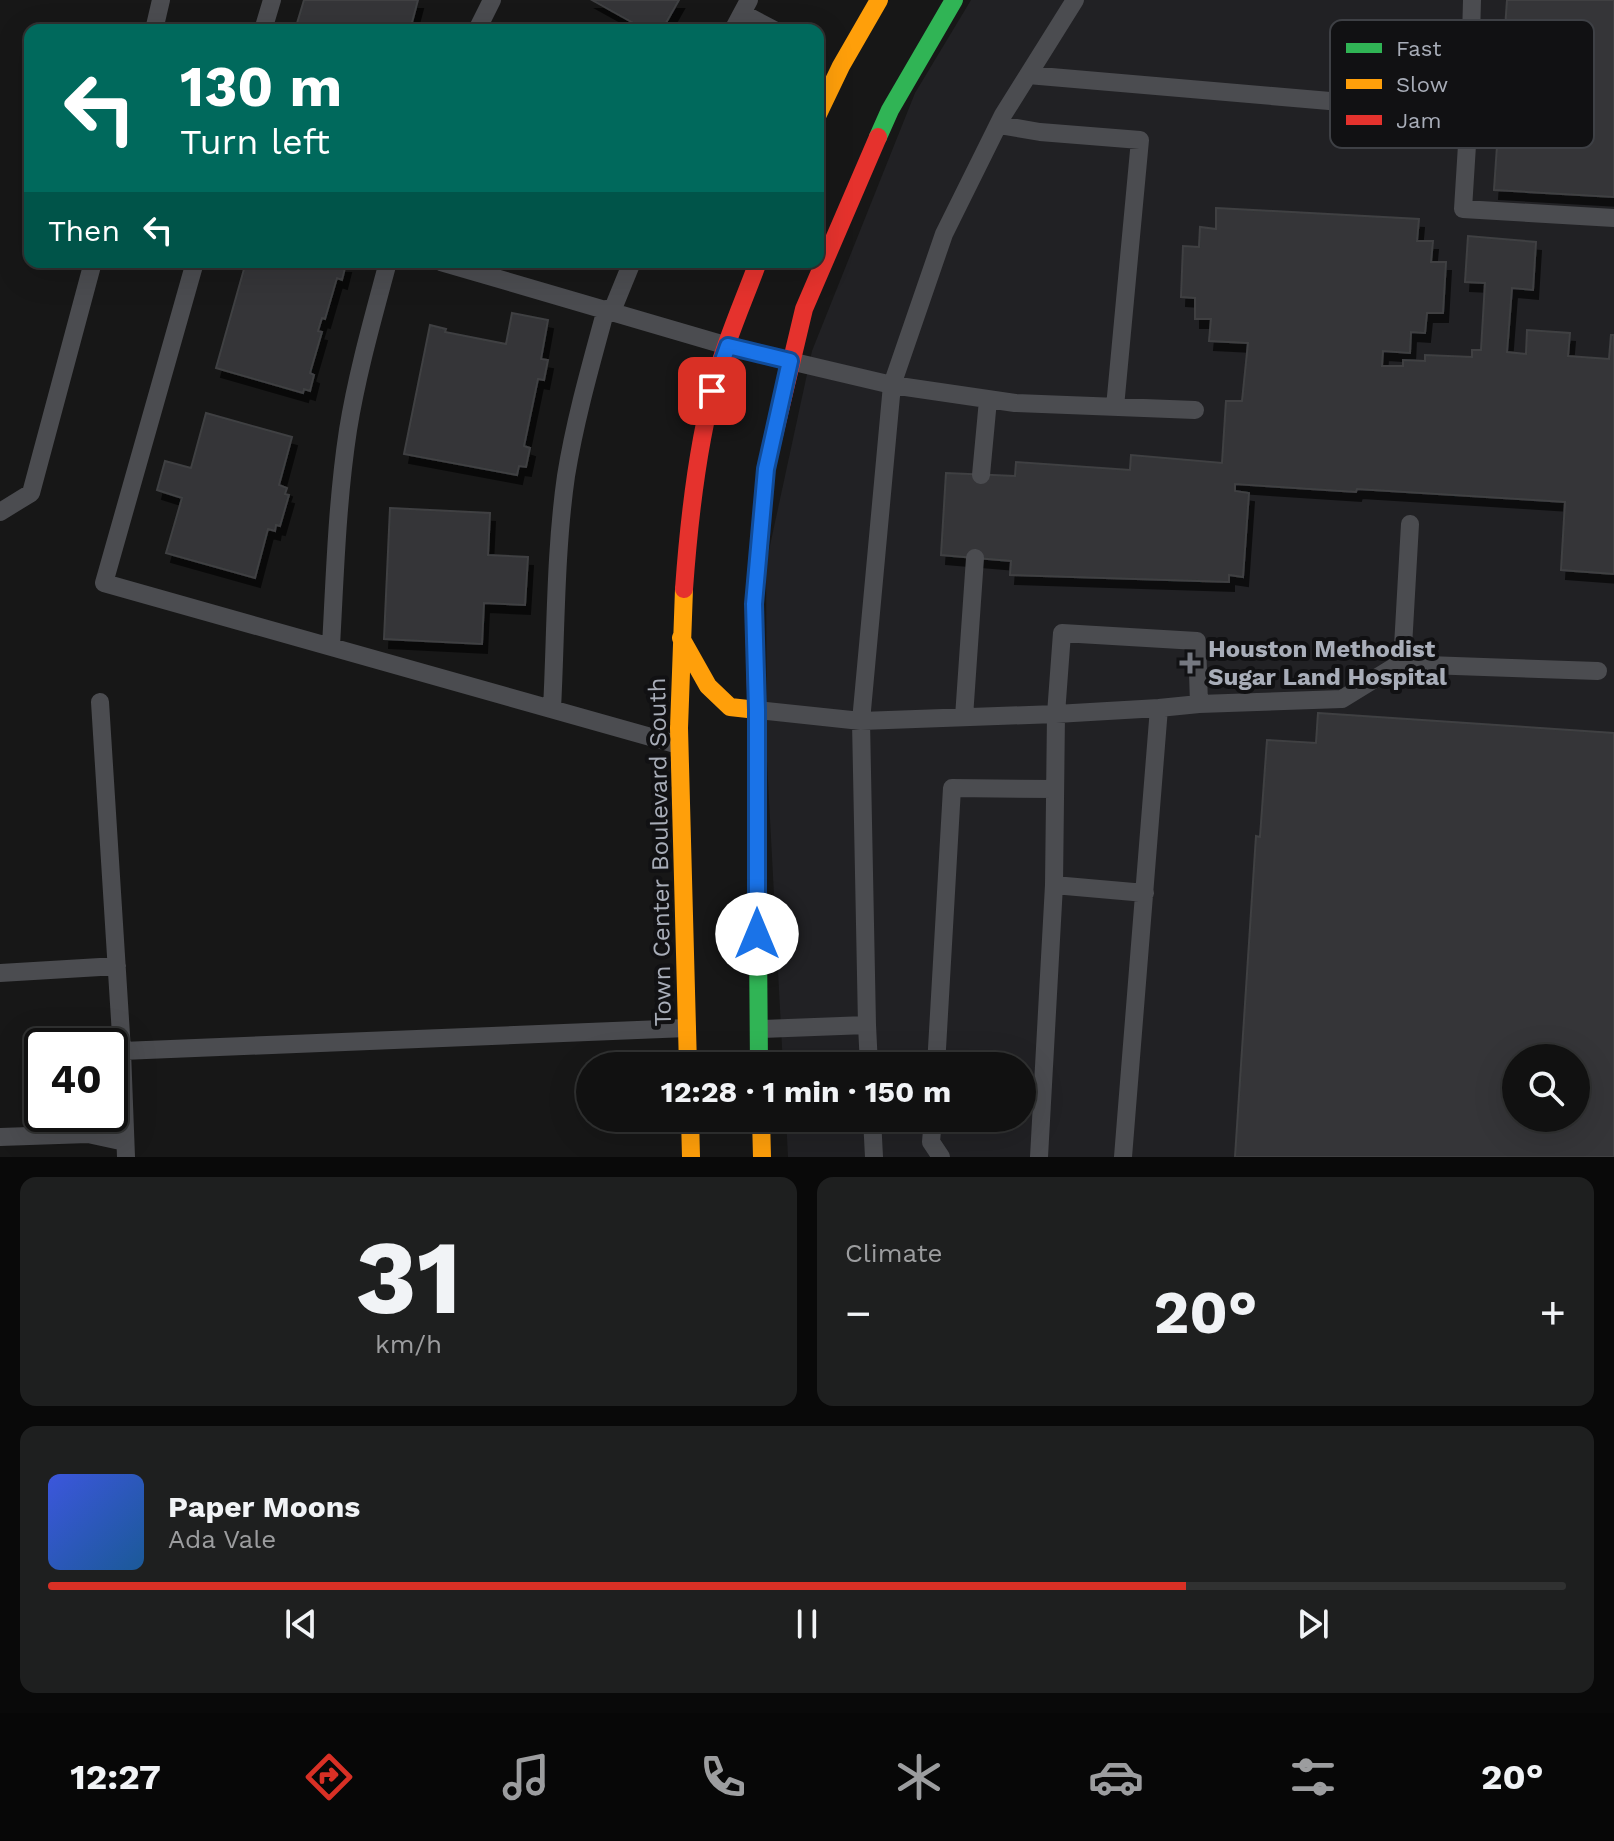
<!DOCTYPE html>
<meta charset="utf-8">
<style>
body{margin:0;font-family:"Work Sans",sans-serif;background:#1e1f1f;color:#f1f3f6;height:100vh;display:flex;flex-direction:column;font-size:30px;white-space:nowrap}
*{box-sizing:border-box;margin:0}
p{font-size:26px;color:#9c9d9f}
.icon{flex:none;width:44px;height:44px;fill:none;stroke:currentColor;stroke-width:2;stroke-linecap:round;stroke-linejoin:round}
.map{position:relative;height:1157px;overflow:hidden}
.side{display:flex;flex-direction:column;gap:20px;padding:20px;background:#090909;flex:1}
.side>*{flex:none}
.guide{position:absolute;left:24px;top:24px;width:800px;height:244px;border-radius:16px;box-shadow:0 8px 32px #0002,0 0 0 2px #303131;background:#00695c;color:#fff;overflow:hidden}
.fabs{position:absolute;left:1502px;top:1044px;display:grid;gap:16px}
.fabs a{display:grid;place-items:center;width:88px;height:88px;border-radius:50%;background:#111;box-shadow:0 8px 32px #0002,0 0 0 2px #303131;font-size:40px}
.speed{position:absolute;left:24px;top:1028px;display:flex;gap:16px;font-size:40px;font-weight:700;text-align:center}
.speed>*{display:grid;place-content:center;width:104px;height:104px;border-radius:50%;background:#111;box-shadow:0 8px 32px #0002,0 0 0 2px #303131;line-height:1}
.speed .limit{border:4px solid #111;border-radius:12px;background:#fff;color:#111}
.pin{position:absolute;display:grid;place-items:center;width:68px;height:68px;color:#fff;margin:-34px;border-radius:16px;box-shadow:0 4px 12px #0006}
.me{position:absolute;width:88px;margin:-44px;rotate:0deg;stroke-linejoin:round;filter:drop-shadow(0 0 6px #0008)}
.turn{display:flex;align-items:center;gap:28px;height:168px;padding:0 24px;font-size:36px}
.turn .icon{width:104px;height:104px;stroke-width:2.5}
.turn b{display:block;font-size:56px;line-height:68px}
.then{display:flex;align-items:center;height:76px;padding:0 24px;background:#0003;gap:16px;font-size:30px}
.big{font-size:60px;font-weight:700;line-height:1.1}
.side .widget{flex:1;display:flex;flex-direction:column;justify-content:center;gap:12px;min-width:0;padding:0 28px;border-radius:16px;background:#1e1f1f}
.side .dial{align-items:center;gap:0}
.dial b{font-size:104px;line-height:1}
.song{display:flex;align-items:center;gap:24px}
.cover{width:96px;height:96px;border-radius:12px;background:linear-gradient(135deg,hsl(230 70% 55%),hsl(210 70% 35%))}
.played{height:8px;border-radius:4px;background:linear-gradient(90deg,#d93025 75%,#303131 75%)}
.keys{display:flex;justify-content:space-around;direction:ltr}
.heat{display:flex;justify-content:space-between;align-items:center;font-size:44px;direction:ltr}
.side .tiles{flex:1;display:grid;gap:20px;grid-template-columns:1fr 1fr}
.widget:last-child{grid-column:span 2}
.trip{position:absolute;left:576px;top:1052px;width:460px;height:80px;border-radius:40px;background:#111;box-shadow:0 8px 32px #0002,0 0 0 2px #303131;font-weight:700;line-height:80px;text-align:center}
.dock{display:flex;height:128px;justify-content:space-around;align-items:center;background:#070707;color:#9c9d9f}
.dock .icon{width:56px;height:56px}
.dock .current{color:#d93025}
.dock b{font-size:36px;color:#f1f3f6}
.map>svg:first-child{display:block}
</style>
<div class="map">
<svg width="1614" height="1157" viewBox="0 0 1614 1157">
<defs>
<filter id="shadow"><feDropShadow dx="5" dy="9" stdDeviation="0" flood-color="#0009"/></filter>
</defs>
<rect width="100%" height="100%" fill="#171717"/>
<path fill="#212124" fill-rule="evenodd" d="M971,0H1614V1157H788L786,1118H1022V1066H783L767,762L766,564L812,351L915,93ZM1516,1058H1576V1118H1516Z"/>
<path fill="#343537" stroke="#3f4043" stroke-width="2" fill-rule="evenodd" filter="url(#shadow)" d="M304,0H418L410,30H295Z
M592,0H679L662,30H646Z
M1507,0H1614V197L1494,190Z
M1216,208L1419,219L1417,241H1433L1431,262H1446L1443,313H1427L1425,333L1411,332L1410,353L1383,351L1382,366H1403V360L1425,361V355L1472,357V350H1481L1485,283L1465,282L1468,236L1536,242L1533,290L1512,288L1507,352L1526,354L1527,330L1570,333L1568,356L1609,359L1611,335H1614V574L1561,570L1565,502L1357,489L1356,492L1235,484V491L1249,493L1243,577L1229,575V582L1010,575L1011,561L941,555L946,473L1015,476L1016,462L1130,470L1131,455L1222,463L1226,401H1242L1248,343L1209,341L1211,319H1195V298L1181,297L1183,246L1199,247L1200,227L1216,229Z
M246,262L346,264L342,280L337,278L325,319L322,318L318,331L322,332L310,373L314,375L310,391L304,389L303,393L216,368Z
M512,313L548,320L541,359L548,360L544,380L538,379L524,446L530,448L526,467L519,466L517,475L404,454L430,325L446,329L445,332L506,344Z
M206,413L292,437L279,485L287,488L285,494L289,495L280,526L276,525L275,531L268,529L255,578L166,553L182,498L157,490L165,461L191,468Z
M390,508L490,513L488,555L528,557L525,605L484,603L482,644L384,639Z
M1318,713L1614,733V1157H1235L1256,836L1260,837L1267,740L1316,743ZM1516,1058H1576V1118H1516Z"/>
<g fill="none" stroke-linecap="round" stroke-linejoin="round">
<path stroke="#4b4c50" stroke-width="18" d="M1075,0L1003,115L944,234L892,385L1015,403L1195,410
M1472,0L1469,113L1463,209L1614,218
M742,13L774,30
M154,30L161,0
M263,30L272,0
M477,30L492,0
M733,30L749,0
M1028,75L1469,113
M999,125L1040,132L1140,140L1115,407
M195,262L104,583L679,745
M441,262L728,346
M612,311L632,262
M790,361L892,385L861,721L1056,714L1159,708L1123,1157
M981,475L988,400
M0,512L31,493L93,262
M331,646C335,574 337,502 348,430C357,374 373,318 388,262
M1402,664L1410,524
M100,702L122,1051
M1159,708L1199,704L1342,699L1399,664L1598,671
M552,709C556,632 555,553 566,476C575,420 591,364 606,309
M757,710L861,721L867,1025
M964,717L975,558
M1054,885L1056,714L1062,633L1197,641L1199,704
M0,973L117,966
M759,1029L867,1025L869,1066
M936,1066L952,788L1054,789
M872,1118L874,1157
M933,1118L931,1142L941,1157
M0,1137L88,1134L125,1142
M126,1157L122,1051L687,1028
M1039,1157L1054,885L1145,893"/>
<path stroke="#30b455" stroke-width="18" d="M878,137L890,110L954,0
M756,691L759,1066"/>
<path stroke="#ff9f0a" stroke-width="18" d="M818,114L841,66L879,0
M684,589L679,728L688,1066
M681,638L708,686L730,707L757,710
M690,1118L691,1157
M761,1118L762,1157"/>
<path stroke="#e5322d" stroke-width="18" d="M684,589C689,519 697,445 716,377C727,338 744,300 758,262
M756,691L754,604L766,469L804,309L878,137"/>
</g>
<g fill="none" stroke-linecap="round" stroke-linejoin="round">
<defs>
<path id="route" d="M712,391L728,346L790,361L766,469L754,604L757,710V934"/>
</defs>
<use href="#route" stroke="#114b97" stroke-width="20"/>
<use href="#route" stroke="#1a73e8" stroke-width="14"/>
</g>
<path fill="#757880" stroke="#111113" stroke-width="3" d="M1186 651h8v8h8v8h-8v8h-8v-8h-8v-8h8z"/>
<g text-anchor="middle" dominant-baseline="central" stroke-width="8" stroke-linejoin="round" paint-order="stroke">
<g font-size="24" font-weight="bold" fill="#a8adb8" stroke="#111113" text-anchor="start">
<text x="1208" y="649">Houston Methodist<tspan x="1208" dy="28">Sugar Land Hospital</tspan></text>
</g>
<g font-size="24" fill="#a8adb8" stroke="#111113">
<text transform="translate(660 852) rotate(-91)">Town Center Boulevard South</text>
</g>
</g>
<rect x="1330" y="20" width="264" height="128" rx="12" fill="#111113" stroke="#3e4045" stroke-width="2"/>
<rect x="1346" y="43" width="36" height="10" fill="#30b455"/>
<rect x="1346" y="79" width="36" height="10" fill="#ff9f0a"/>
<rect x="1346" y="115" width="36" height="10" fill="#e5322d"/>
<g font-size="22" fill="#a8adb8">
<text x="1396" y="56">Fast</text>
<text x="1396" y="92">Slow</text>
<text x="1396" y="128">Jam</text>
</g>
</svg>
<div class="fabs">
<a><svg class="icon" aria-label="search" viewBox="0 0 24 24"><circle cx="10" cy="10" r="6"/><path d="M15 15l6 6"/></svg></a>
</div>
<div class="speed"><div class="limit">40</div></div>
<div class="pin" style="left:712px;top:391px;background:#d93025"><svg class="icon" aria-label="arrive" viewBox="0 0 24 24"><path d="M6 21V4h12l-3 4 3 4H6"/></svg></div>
<svg class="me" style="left:757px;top:934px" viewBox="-20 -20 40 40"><circle r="19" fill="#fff"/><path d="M0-13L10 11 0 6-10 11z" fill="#1a73e8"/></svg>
<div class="trip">12:28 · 1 min · 150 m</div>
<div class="guide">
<div class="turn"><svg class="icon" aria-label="left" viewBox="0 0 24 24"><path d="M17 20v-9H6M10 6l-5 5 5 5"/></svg><div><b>130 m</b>Turn left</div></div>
<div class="then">Then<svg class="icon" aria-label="left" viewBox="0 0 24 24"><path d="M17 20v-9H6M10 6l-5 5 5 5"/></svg></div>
</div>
</div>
<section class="side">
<div class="tiles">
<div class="widget dial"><b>31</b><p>km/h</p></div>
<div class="widget"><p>Climate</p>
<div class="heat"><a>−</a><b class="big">20°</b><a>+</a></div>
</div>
<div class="widget">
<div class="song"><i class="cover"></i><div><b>Paper Moons</b><p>Ada Vale</p></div></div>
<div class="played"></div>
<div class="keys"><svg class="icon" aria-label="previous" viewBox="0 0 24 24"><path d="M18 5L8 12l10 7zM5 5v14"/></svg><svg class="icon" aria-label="pause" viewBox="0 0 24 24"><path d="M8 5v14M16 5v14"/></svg><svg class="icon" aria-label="next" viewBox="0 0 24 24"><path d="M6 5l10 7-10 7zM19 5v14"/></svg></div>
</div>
</div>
</section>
<nav class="dock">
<b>12:27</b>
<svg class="icon current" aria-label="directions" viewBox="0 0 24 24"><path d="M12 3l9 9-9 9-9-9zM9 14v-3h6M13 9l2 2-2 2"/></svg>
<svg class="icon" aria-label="music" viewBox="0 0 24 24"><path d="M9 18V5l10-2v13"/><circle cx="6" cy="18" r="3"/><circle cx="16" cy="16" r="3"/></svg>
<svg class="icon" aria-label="phone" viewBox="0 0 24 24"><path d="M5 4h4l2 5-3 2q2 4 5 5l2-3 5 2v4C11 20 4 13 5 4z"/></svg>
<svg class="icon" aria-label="climate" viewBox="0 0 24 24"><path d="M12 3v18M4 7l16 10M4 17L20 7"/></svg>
<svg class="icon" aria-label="car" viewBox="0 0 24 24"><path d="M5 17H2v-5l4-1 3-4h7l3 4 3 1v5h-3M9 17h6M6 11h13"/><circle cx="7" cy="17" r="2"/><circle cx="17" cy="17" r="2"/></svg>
<svg class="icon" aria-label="filters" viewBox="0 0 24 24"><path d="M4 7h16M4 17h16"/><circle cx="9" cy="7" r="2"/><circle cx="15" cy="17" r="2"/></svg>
<b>20°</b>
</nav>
